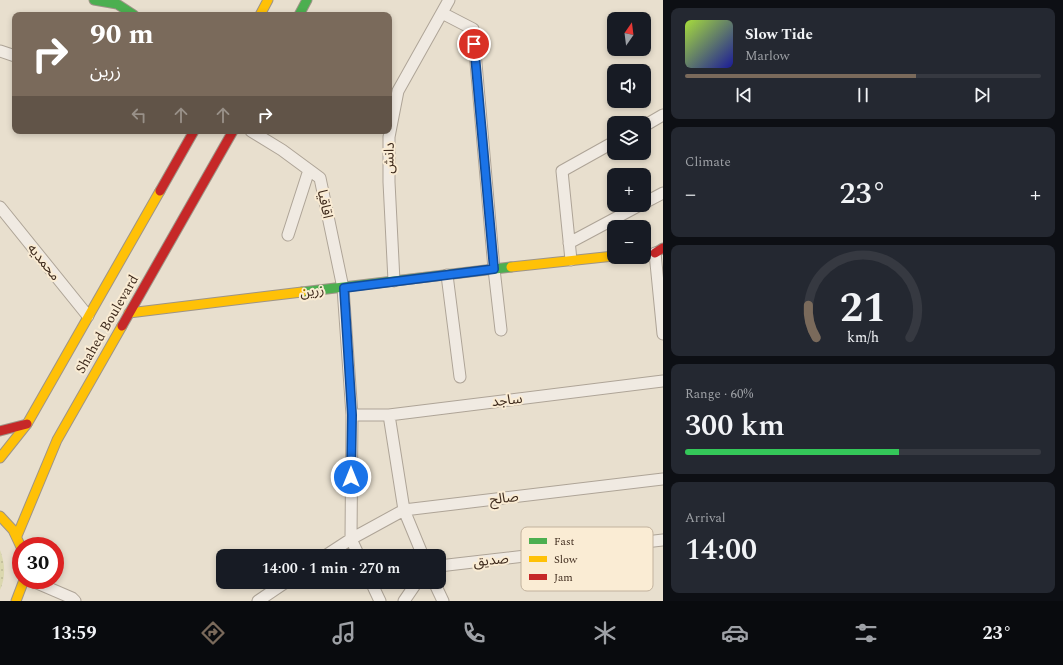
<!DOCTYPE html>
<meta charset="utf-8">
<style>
body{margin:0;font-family:Spectral,"Noto Sans Arabic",serif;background:#242831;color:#f1f3f6;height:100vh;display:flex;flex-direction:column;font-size:15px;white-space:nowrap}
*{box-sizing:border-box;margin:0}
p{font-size:13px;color:#9ea1a6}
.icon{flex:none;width:22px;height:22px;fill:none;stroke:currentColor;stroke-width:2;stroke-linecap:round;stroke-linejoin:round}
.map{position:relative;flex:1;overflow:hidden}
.drawer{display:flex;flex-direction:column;gap:8px;padding:8px;background:#0d0f14;width:400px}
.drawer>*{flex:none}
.guide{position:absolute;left:12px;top:12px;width:380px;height:122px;border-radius:8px;box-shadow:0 2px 6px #0003;background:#7a6a5b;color:#fff;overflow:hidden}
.needle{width:26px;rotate:14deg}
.fabs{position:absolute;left:607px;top:12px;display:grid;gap:8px}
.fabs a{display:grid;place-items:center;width:44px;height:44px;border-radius:8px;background:#171b24;box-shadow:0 2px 6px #0003;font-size:20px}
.speed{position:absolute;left:12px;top:537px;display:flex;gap:8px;font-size:20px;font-weight:700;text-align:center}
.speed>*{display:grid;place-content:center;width:52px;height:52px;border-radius:50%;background:#171b24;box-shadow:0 2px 6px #0003;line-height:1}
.speed .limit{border:6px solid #d22;background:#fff;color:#111}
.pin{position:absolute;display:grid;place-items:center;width:34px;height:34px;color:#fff;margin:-17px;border:2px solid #fff;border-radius:50%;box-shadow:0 1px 4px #0007}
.me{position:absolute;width:44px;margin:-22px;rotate:0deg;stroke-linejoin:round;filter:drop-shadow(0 0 3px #0008)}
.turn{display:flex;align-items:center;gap:14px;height:84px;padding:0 12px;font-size:18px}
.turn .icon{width:52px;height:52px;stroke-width:2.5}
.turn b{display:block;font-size:28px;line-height:34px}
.lanes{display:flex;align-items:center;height:38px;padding:0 12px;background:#0003;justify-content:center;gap:20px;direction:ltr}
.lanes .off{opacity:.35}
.big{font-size:30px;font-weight:600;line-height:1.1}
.drawer .widget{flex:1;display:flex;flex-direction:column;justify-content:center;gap:6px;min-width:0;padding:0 14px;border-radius:8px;background:#242831}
.drawer .dial{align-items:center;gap:0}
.dial svg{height:104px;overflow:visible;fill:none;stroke:#363941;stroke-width:7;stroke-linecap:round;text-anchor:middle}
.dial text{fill:#f1f3f6;stroke:none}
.song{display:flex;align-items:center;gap:12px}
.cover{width:48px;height:48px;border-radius:6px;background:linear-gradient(135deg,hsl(80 70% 55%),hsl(240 70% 35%))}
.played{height:4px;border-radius:2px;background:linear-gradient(90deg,#7a6a5b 65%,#363941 65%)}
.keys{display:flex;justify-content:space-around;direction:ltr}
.heat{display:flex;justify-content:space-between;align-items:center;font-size:22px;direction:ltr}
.charge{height:6px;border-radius:3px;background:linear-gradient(90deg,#34c759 60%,#363941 0)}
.trip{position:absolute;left:216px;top:549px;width:230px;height:40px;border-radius:8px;background:#171b24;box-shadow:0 2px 6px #0003;font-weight:600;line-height:40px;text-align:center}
.menu{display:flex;height:64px;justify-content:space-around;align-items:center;background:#090b0e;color:#9ea1a6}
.menu .icon{width:28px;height:28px}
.menu .on{color:#7a6a5b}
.menu b{font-size:18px;color:#f1f3f6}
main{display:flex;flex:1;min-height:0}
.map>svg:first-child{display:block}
</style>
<main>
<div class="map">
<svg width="663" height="601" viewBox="0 0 663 601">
<defs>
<pattern id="grass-dots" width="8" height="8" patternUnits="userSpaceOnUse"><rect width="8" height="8" fill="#dbd8af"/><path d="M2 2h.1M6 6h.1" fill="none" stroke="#bdba96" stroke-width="1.8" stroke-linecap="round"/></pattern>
</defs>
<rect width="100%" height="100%" fill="#e8dfce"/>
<path fill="url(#grass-dots)" d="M0,550C5,563 6,577 0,590Z"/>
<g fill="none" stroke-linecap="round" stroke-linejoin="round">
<defs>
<path id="street" d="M442,13L473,29L494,269L501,330
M0,51L15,56
M644,126L663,115
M251,131L282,150L320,178L343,288L352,415L351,539L359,556
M644,203L663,193
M0,207L88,316
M288,235L309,170
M569,243L640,205
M655,253L663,334
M571,260L562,171L614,142
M447,275L460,377
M394,281L389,182V137L398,91L449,0
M352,415H389L663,381
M389,415L404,510L423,556
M325,556L351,539L404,510L663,479
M439,566L663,540
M30,580L72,598L75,601
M371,582L380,601
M434,582L443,601
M258,601L286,582
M404,601L417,582"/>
<path id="fast" d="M94,0L117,4L134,15
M299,15L307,0
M302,292L511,267"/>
<path id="slow" d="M260,15L268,0
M511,267L614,256
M129,313L302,292
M0,458L27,424L160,191
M0,516L13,530L21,547
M17,536L57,440L122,326
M16,601L24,580"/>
<path id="jam" d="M160,191L194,131
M655,253L663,248
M122,326L233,131
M0,431L27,424"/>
</defs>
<use href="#street" stroke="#aea497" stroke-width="13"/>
<use href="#fast" stroke="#9e9487" stroke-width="11"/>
<use href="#slow" stroke="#9e9487" stroke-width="11"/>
<use href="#jam" stroke="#9e9487" stroke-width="11"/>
<use href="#street" stroke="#f0eae2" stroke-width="11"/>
<use href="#fast" stroke="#4caf50" stroke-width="9"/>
<use href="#slow" stroke="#ffc107" stroke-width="9"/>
<use href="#jam" stroke="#c62828" stroke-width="9"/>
</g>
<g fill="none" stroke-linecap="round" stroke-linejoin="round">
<defs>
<path id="route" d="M351,477L352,415L344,288L494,269L474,44"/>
</defs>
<use href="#route" stroke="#114b97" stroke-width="10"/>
<use href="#route" stroke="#1a73e8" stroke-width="7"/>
</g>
<g text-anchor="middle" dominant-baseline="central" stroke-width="4" stroke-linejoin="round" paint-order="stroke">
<g font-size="14" fill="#3f2b1d" stroke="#faecd4">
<text transform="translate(389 158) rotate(-89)">دانش</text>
<text transform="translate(325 204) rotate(78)">اقاقیا</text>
<text transform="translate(44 262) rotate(51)">محمدیه</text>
<text transform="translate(312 291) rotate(-7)">زرین</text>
<text transform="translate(107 324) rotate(-60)">Shahed Boulevard</text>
<text transform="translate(507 400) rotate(-7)">ساجد</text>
<text transform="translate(504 498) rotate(-7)">صالح</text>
<text transform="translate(491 560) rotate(-6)">صدیق</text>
</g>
</g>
<rect x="521" y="527" width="132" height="64" rx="6" fill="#faecd4" stroke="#c2b29d" stroke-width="1"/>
<rect x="529" y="538" width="18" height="6" fill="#4caf50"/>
<rect x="529" y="556" width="18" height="6" fill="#ffc107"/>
<rect x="529" y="574" width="18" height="6" fill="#c62828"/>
<g font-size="11" fill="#3f2b1d">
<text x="554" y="545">Fast</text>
<text x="554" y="563">Slow</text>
<text x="554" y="581">Jam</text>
</g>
</svg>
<div class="fabs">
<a><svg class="needle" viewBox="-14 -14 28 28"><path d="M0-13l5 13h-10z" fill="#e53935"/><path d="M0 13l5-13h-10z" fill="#9ea1a6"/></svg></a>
<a><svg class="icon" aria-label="sound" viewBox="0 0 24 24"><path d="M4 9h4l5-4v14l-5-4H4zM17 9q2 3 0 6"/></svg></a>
<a><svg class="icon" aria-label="layers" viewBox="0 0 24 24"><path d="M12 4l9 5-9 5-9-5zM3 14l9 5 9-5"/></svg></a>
<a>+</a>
<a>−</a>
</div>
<div class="speed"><div class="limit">30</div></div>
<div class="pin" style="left:474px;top:44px;background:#d93025"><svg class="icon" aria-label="arrive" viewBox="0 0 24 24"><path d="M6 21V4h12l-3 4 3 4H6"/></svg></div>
<svg class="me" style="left:351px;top:477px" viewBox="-20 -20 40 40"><circle r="17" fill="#1a73e8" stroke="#fff" stroke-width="3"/><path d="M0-11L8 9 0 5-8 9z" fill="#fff"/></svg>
<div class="trip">14:00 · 1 min · 270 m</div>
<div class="guide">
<div class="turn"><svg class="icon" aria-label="right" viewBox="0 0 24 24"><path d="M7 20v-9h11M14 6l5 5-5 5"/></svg><div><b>90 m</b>زرین</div></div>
<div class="lanes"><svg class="icon off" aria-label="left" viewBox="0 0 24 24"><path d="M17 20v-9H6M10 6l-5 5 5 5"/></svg><svg class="icon off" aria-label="ahead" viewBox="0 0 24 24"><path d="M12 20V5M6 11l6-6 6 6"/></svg><svg class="icon off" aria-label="ahead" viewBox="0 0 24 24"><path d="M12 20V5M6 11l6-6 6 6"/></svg><svg class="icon" aria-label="right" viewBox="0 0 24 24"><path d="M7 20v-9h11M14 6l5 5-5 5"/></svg></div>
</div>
</div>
<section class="drawer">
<div class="widget">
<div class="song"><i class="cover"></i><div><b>Slow Tide</b><p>Marlow</p></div></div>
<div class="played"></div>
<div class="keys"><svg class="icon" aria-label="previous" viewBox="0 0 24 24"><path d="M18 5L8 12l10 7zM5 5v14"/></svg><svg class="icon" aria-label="pause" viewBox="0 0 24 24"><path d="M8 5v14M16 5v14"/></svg><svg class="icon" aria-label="next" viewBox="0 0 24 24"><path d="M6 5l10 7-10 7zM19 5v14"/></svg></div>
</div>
<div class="widget"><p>Climate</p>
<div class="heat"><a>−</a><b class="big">23°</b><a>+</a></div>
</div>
<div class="widget dial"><svg viewBox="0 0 100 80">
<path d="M14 69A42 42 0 1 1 86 69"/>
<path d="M14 69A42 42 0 0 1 8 44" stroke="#7a6a5b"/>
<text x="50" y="56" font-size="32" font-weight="700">21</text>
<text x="50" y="72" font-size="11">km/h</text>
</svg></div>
<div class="widget"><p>Range · 60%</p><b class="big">300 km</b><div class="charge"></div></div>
<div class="widget"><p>Arrival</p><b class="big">14:00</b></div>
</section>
</main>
<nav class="menu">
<b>13:59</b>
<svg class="icon on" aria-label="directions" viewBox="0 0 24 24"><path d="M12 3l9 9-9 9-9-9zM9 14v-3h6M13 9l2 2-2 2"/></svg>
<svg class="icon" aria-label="music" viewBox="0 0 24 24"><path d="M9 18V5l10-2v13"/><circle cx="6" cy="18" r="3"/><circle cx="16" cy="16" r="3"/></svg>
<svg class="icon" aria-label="phone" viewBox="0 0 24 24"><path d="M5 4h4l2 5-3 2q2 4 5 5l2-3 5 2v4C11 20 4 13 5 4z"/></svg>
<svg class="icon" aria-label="climate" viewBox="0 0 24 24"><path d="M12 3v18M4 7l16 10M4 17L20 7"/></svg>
<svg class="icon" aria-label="car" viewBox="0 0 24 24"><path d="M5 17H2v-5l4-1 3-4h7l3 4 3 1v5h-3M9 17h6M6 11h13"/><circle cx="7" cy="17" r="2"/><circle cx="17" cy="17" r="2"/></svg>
<svg class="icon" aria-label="filters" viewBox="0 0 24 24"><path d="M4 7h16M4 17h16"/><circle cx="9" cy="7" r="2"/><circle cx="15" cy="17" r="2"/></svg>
<b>23°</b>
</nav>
